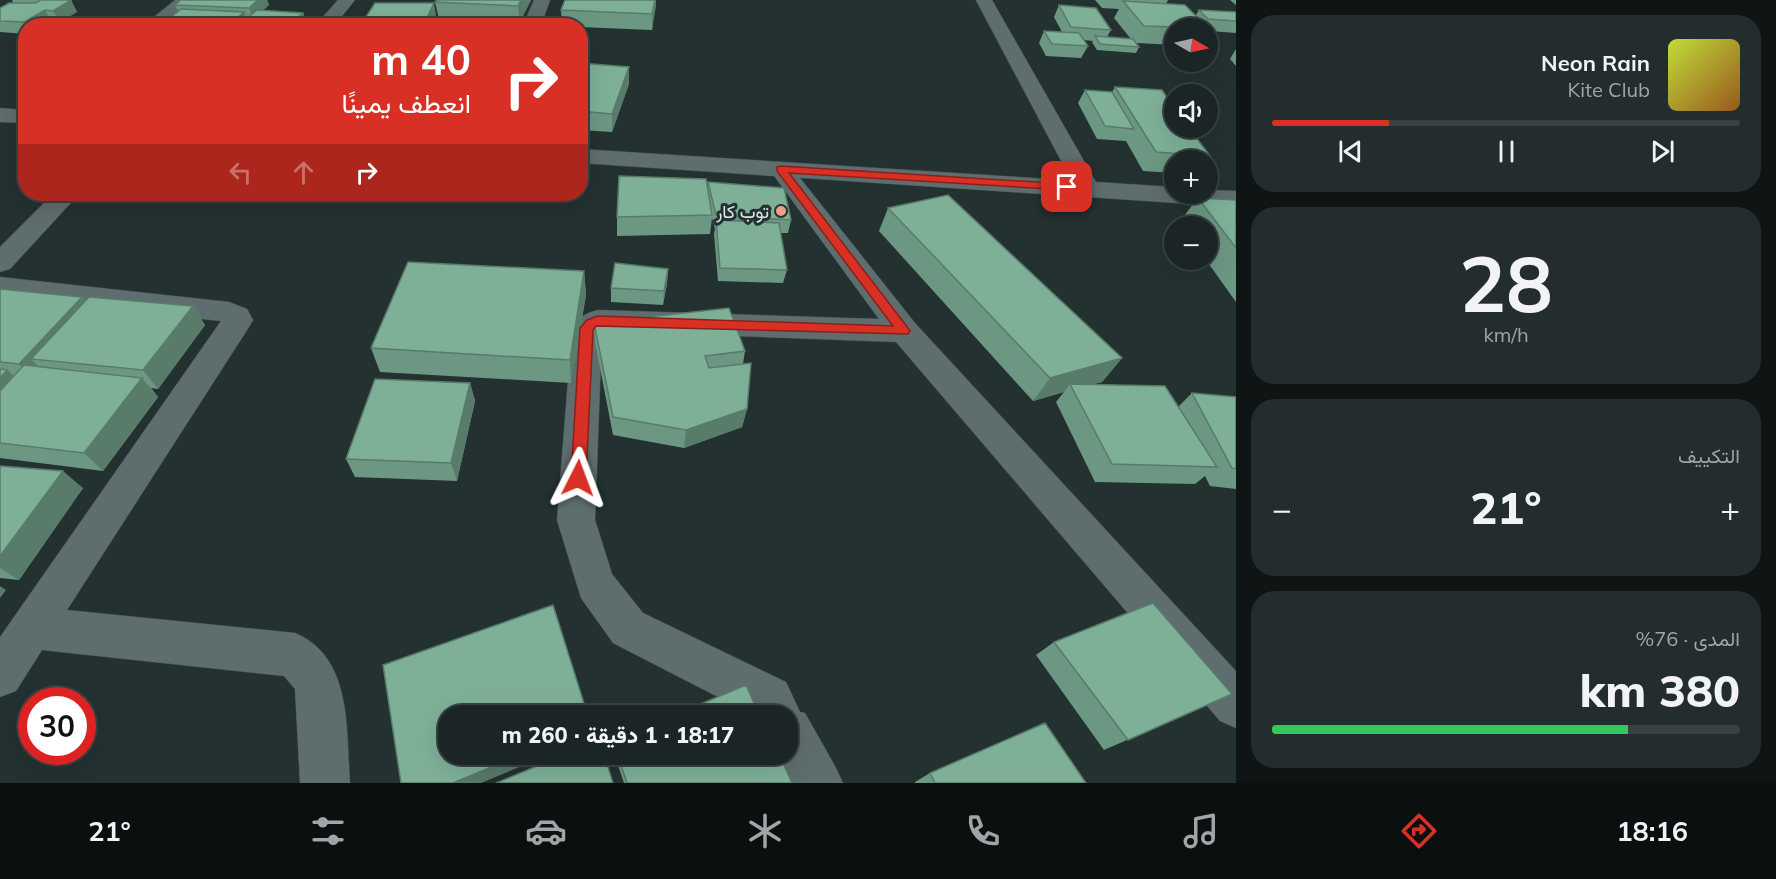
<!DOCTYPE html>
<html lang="ar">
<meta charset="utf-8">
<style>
body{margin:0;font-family:Mulish,Vazirmatn,sans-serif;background:#242d2d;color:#f1f3f6;direction:rtl;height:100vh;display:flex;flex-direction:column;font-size:22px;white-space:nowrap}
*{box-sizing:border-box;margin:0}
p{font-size:20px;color:#a0a5a7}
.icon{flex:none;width:33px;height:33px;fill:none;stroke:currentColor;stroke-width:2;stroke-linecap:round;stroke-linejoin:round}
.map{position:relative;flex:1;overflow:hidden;direction:ltr}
.side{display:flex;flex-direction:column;gap:15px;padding:15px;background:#0f1414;width:540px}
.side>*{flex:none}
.top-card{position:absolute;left:18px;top:18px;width:570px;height:183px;border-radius:24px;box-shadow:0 6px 24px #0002,0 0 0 2px #394242;direction:rtl;background:#d93025;color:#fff;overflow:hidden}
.needle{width:39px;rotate:99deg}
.buttons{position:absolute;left:1164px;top:18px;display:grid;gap:12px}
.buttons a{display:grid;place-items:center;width:54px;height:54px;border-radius:50%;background:#1b2525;box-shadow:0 6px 24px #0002,0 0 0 2px #394242;font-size:30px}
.speed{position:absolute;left:18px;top:687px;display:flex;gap:12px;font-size:30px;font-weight:700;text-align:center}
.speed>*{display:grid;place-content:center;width:78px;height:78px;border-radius:50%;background:#1b2525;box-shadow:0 6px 24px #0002,0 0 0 2px #394242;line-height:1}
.speed .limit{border:9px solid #d22;background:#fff;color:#111}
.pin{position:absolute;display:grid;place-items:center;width:51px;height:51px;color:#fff;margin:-26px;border-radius:12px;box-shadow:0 3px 9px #0006}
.me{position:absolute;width:66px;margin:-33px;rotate:3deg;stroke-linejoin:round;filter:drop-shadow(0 0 4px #0008)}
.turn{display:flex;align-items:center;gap:21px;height:126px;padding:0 18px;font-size:27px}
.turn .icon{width:78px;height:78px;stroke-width:2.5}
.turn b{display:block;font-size:42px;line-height:51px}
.lanes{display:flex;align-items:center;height:57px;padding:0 18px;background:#0003;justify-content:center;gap:30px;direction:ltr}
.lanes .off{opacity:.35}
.big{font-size:45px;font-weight:800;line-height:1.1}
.side .widget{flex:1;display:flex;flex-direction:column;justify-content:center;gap:9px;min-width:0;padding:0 21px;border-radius:24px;background:#242d2d}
.side .dial{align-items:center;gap:0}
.dial b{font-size:78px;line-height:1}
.song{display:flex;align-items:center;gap:18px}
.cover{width:72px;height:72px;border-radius:9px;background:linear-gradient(135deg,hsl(70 70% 55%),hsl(30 70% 35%))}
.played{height:6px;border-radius:3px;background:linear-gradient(90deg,#d93025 25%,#394242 25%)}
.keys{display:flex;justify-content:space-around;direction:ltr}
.heat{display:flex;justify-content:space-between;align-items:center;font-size:33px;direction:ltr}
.charge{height:9px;border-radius:4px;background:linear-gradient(90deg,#34c759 76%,#394242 0)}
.trip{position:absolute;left:438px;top:705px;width:360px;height:60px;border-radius:24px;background:#1b2525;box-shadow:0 6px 24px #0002,0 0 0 2px #394242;font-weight:800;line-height:60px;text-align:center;direction:rtl}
.menu{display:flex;height:96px;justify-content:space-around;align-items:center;background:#0b0f0f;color:#a0a5a7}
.menu .icon{width:42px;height:42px}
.menu .selected{color:#d93025}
.menu b{font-size:27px;color:#f1f3f6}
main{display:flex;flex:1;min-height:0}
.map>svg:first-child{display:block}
</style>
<main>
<section class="side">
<div class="widget">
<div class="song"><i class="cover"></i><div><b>Neon Rain</b><p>Kite Club</p></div></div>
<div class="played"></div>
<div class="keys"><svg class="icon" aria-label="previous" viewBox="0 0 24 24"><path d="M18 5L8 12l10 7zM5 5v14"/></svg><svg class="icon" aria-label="pause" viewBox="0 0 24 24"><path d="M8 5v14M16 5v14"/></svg><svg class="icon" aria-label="next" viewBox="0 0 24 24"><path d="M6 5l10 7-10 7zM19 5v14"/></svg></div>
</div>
<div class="widget dial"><b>28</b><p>km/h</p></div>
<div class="widget"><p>التكييف</p>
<div class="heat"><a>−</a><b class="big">21°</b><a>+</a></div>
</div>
<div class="widget"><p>المدى · 76%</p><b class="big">380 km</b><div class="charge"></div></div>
</section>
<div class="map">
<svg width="1236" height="783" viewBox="0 0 1236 783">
<rect width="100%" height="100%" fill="#243131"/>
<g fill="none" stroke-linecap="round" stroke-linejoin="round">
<defs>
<path id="minor" d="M175,0H194L164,26H143Z
M338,0H355L334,26H315Z
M534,0H550L541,26H523Z
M976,0H992L1100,189L1097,194L1088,196L1079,194L1076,189Z
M781,162L789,164L915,323L1236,671V728L1220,721L896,342L602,331L595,520L612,574L643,613L786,682L800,712L805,713L835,766L843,783H791L776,754H788V716H755L613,643L581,598L557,520L572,329C579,317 585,313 598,310L879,319L769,169L773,164Z
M53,194H79L10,269L0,272V247Z
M0,277L229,302L247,309L253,320L249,327L67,610L295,633C353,657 346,731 350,783H300L295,689L284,676L42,650L16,691L0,697V637L221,321L0,297Z"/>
<path id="tertiary" d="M0,108L26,110V123L0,122Z
M580,149L1174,187V194H1208V190L1236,191V207L580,163Z"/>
</defs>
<use href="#minor" stroke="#434f4f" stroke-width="1"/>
<use href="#tertiary" stroke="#434f4f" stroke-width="1"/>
<use href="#minor" fill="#5e6d6d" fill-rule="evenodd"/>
<use href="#tertiary" fill="#5e6d6d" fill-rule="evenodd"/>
</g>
<path fill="#6c9783" d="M12,0H71L77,12L60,22H52L46,26H26V34L0,32V8L13,3Z
M181,0H267L269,5L263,10L303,13L307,25L306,26H161V25L178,11L175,5Z
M437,0H531L520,22L439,19L435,2Z
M565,0H656L652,30L580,27V26H562L561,10Z
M1095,0H1168L1166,4L1196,15L1199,10L1236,12V33L1209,31L1208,34V28H1174V45L1137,43L1139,47L1136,53L1097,50L1092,42L1093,41L1084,40L1088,46L1081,58L1046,56L1039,43L1044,31L1062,32L1054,17L1059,5L1111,30L1107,37L1131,39L1114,18L1119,9L1102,8Z
M1230,0H1236V5Z
M1236,49V66L1230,59Z
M580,63L629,84L612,132L580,130Z
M1115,87L1210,156L1207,160H1174V173L1143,171L1126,141L1097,139L1078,103L1085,90L1112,92Z
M708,182L791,220L788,233H781L787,270L783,283L718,281L714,234L715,229L712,218L710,234L617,236V217L708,189Z
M1198,198L1236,200V302L1206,260H1208V226H1183L1180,221Z
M888,208L1122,358L1102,382L1092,384L1178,407L1192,393L1236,397V489L1210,486L1205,476L1195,484L1095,482L1056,402L1064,392L1033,401L879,231Z
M668,269L667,283L663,305L611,302V288Z
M584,271L586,295L571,383L380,372L371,348Z
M0,289L82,297L85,301L193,306L205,325L158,389L151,388L158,397L103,471L0,458Z
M594,323L745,351L743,364L747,409L742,427L684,448L613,435L595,342Z
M470,383L475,401L457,481L355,477L346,459Z
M0,466L83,488L19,580L0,578Z
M1054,642L1232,694L1104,750L1036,655Z
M614,754H779L792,783H624Z
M930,773L1086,783H915V782Z"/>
<path fill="#587b6a" d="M71,0L77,12L60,22L53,11Z
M258,0H267L269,5L254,19L249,8Z
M521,0H531L520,22L518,6Z
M655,0H656V6L652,30V14Z
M434,3L436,15L431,26H423Z
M45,10L52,22L46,26H26L24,22Z
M244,12L248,23L246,26H228Z
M303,13L307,25L306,26H289Z
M629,67V84L612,132V114Z
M668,269L667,283L663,305L664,291Z
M584,271L586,295L571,383L570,360Z
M82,297L97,316L31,359L46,374L38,383L19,364Z
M193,306L205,325L158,389L143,370Z
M1122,358L1102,382L1073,390L1070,384L1064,392L1033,401L1050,378Z
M7,370L27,388L0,419V378Z
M142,378L158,397L103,471L84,453Z
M470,383L475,401L457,481L451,463Z
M747,409L742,427L684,448L686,430Z
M63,471L83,488L19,580L0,568V556Z
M0,586L6,590L0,598Z
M523,754H551L481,783H453Z"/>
<path fill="#7eb098" stroke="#587b6a" stroke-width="1.5" d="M41,0H71L53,11L45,10L24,22L0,21V8L9,3H35Z
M181,0H258L249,8L175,5Z
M437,0H521L518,6L435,2Z
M565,0H655L652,14L561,10Z
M1123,1L1185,5L1210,30H1208V28L1144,26Z
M375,3H434L423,26H360Z
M1059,5L1096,8L1111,30L1071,27Z
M181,9L244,12L228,26L161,25Z
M257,10L303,13L289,26H237Z
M1199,10L1236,12V21L1208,19Z
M1044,31L1079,33L1088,46L1052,44Z
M1095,36L1133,39L1139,47L1100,44Z
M580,63L629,67L612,114L580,111Z
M1115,87L1162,90L1174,108V128H1189L1210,156L1156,152Z
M1085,90L1112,92L1134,129L1105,126Z
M619,176L706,179L712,215L617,217Z
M708,182L784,188L791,220L716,215Z
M948,195L1122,358L1050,378L888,208Z
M1198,198L1236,200V248Z
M716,220L779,223L787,270L720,268Z
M408,262L584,271L570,360L371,348Z
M615,263L668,269L664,291L611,288Z
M0,289L82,297L19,364L0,362Z
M89,297L193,306L143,370L31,359Z
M729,308L745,351L705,356L709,368L751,363L747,409L686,430L613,417L594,323Z
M24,365L142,378L84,453L0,443V391Z
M0,369L7,370L0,378Z
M375,379L470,383L451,463L346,459Z
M1070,384L1165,386L1217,467L1112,464Z
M1192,393L1236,397V469L1232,468Z
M0,466L63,471L0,556Z
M1153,603L1232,694L1128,740L1054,642Z
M553,605L588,716H448V754H523L453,783H401L383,665Z
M746,685L760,716H672Z
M1045,723L1086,783H935L930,773Z
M566,754H604L613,783H496Z
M617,754H779L792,783H627Z"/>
<path fill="#d93025" stroke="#8d1f18" stroke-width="1.5" d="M781,166L1067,184L1072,187L1067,190L789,173L908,328L910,331L908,334L596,326L593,330L586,478L584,482L578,484L573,482L571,478L580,328L587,320L598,316L893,326L777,171V167Z"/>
<circle fill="#f49d8c" stroke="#243131" stroke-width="2" cx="781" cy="211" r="6"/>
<g text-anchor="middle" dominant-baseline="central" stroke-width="6" stroke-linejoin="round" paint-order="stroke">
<g font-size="18" fill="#dee7e7" stroke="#243131" text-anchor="end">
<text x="769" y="211">توب كار</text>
</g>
</g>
</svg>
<div class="buttons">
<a><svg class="needle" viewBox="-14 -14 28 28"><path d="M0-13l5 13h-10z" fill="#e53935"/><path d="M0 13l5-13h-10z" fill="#a0a5a7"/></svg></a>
<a><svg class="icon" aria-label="sound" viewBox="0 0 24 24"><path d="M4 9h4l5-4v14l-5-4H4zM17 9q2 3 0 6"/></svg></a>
<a>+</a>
<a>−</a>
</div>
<div class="speed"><div class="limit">30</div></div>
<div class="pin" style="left:1067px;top:187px;background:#d93025"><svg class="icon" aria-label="arrive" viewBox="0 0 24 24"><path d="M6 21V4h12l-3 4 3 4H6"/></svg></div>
<svg class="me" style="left:578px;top:478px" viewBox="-20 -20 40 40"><path d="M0-17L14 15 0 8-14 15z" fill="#d93025" stroke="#fff" stroke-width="4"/></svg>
<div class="trip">18:17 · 1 دقيقة · 260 m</div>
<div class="top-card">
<div class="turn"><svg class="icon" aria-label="right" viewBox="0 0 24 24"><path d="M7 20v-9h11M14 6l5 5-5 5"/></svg><div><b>40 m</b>انعطف يمينًا</div></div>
<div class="lanes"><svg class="icon off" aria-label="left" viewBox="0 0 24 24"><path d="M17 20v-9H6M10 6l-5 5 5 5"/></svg><svg class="icon off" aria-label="ahead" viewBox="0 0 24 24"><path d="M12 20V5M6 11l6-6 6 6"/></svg><svg class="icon" aria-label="right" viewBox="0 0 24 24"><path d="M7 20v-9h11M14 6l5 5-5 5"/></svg></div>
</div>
</div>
</main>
<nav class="menu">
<b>18:16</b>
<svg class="icon selected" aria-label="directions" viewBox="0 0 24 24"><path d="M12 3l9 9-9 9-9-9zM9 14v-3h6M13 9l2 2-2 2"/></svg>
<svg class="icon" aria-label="music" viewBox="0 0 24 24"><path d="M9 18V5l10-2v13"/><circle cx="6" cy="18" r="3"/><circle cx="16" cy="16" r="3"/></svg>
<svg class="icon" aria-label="phone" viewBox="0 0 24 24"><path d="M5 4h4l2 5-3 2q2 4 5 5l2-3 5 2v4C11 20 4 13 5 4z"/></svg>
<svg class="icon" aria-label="climate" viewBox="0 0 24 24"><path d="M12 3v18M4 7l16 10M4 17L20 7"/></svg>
<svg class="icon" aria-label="car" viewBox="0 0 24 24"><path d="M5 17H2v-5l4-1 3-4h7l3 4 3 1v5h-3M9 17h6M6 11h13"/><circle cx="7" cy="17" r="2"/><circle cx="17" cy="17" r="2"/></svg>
<svg class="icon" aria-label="filters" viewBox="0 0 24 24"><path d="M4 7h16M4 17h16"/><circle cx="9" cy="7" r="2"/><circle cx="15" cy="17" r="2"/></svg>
<b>21°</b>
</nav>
